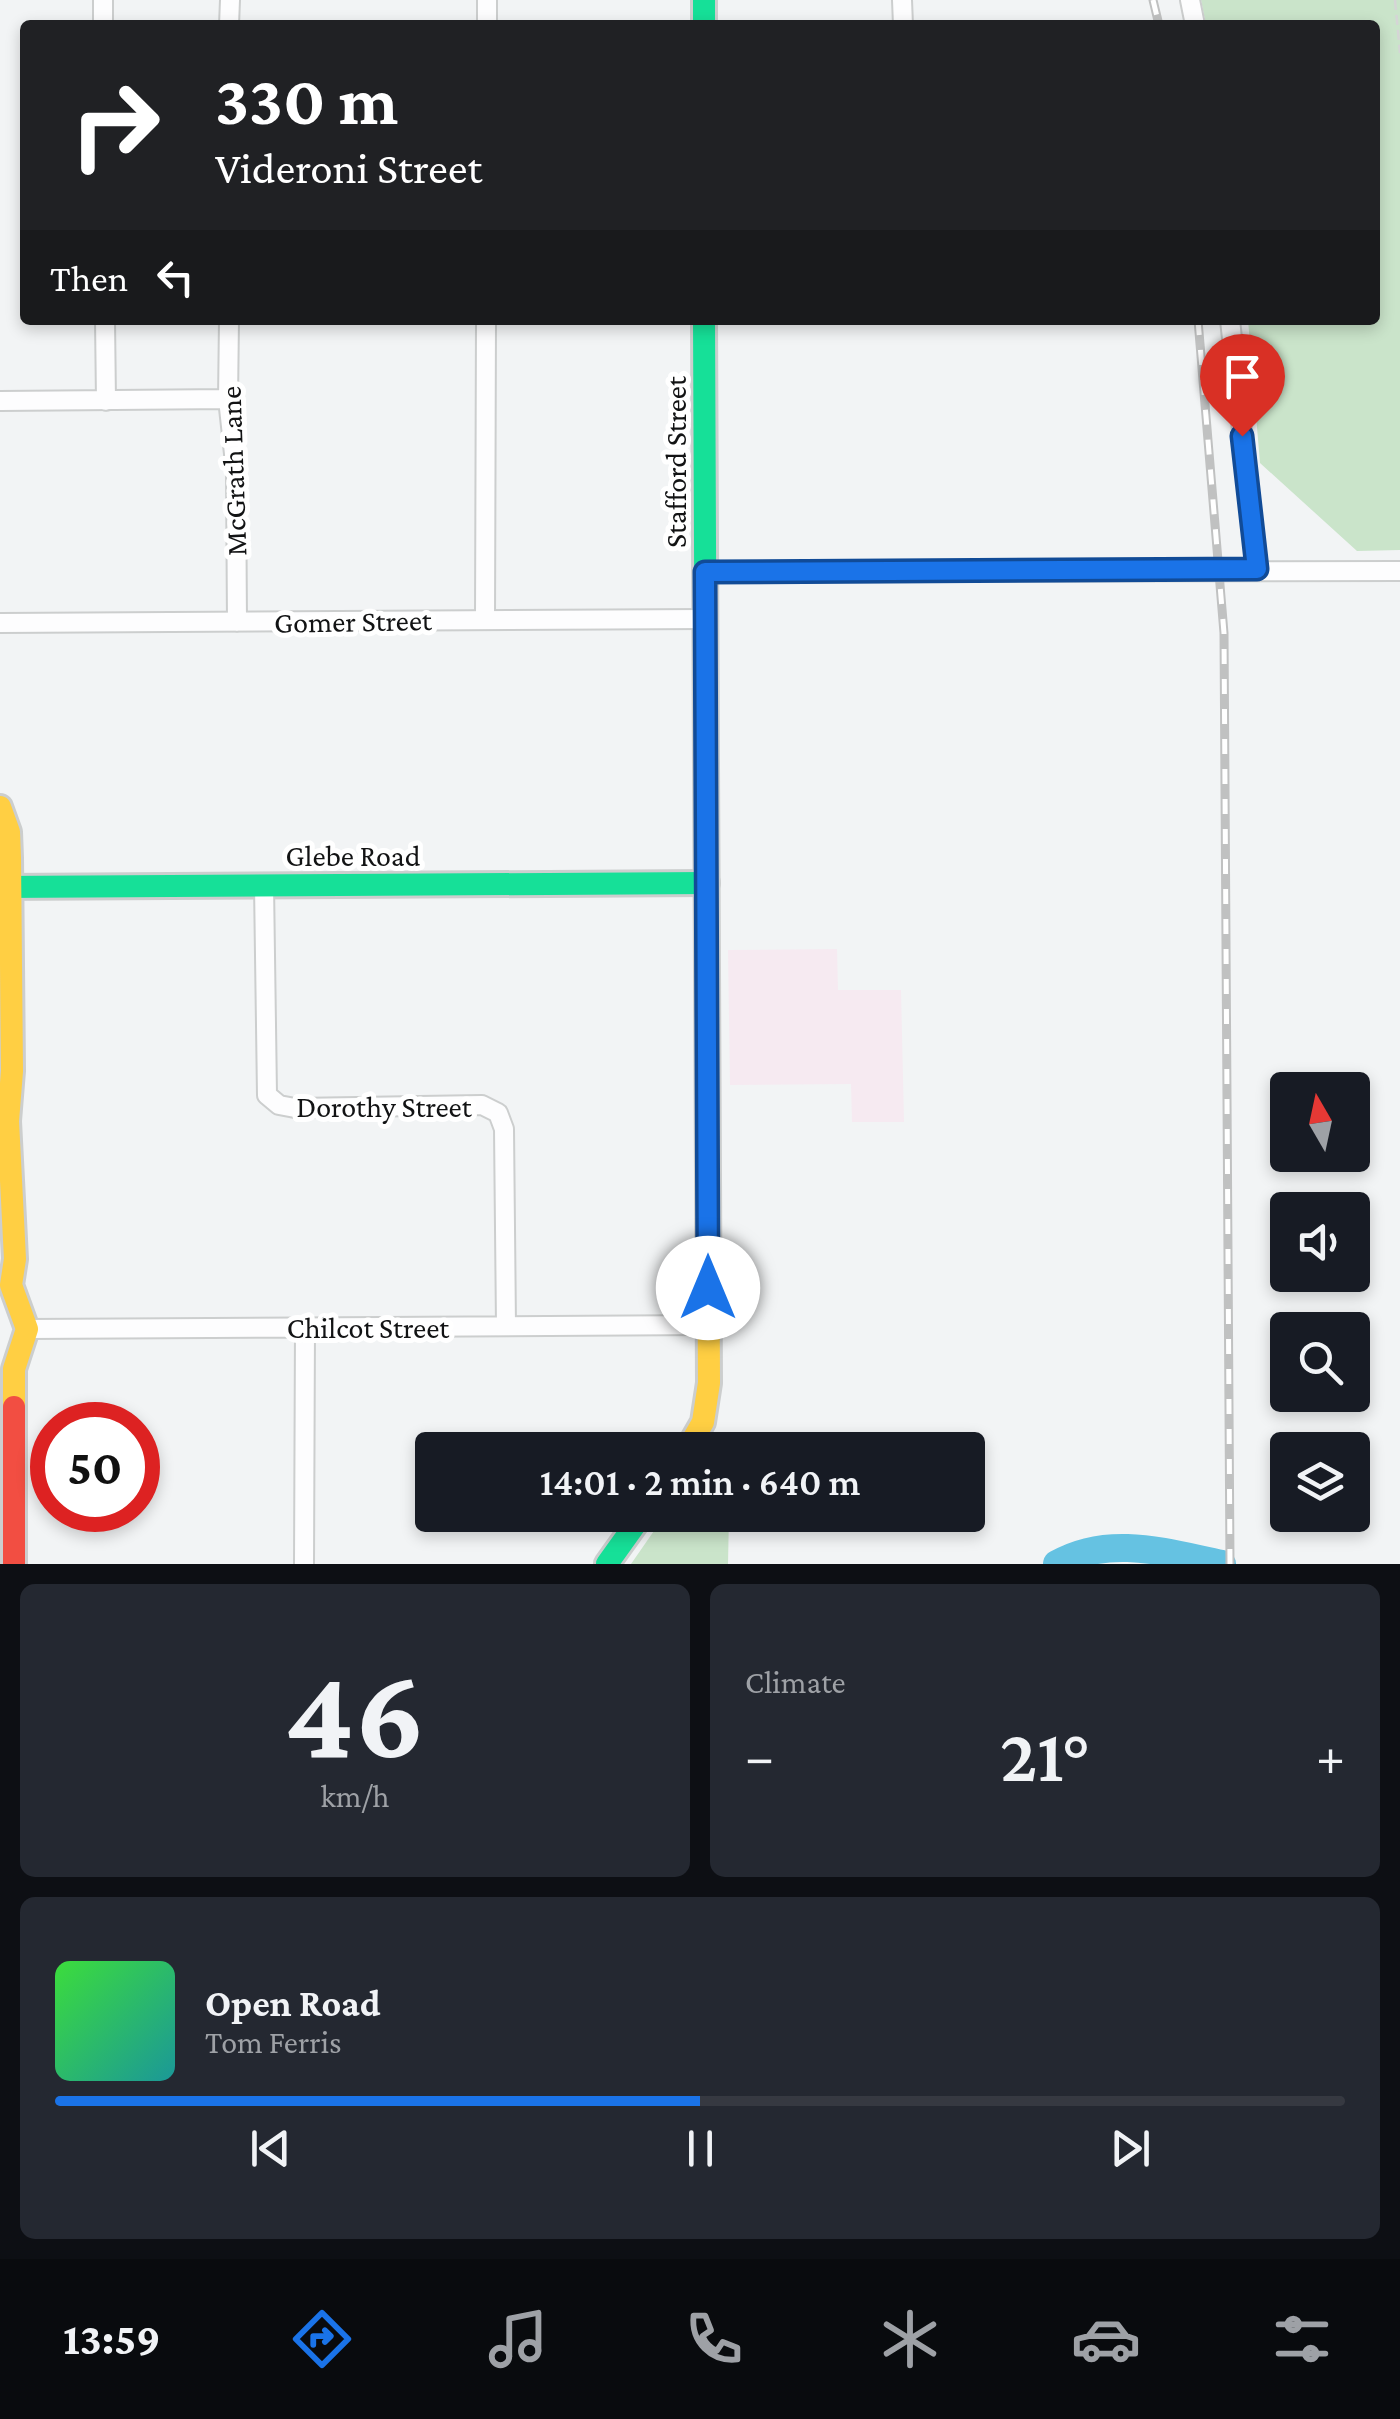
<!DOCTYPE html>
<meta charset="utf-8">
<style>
body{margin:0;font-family:"Crimson Pro",serif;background:#242831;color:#f1f3f6;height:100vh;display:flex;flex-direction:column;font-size:38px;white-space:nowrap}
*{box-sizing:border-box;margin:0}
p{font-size:32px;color:#9ea1a6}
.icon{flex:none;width:55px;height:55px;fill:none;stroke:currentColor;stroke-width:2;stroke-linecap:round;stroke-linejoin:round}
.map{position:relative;height:1564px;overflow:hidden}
.details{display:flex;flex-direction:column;gap:20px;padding:20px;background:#0d0f14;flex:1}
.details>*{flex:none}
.guide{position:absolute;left:20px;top:20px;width:1360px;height:305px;border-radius:10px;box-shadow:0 5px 15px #0003;background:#202124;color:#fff;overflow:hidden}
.needle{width:65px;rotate:351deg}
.controls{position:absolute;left:1270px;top:1072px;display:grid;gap:20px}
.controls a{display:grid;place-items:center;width:100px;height:100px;border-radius:10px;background:#171b24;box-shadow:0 5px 15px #0003;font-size:50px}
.speed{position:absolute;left:30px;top:1402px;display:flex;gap:20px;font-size:50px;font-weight:700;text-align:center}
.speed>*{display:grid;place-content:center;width:130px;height:130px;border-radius:50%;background:#171b24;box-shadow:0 5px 15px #0003;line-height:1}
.speed .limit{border:15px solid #d22;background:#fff;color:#111}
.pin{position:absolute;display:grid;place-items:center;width:85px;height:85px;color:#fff;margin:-102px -42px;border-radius:50% 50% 50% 0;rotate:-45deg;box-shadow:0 0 10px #0007}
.pin .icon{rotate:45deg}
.me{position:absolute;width:110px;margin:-55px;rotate:0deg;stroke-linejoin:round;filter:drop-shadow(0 0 8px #0008)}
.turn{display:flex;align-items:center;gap:35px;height:210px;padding:0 30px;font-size:45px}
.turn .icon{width:130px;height:130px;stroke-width:2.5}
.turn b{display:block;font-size:70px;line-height:85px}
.then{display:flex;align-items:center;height:95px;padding:0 30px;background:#0003;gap:20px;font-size:38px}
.big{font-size:75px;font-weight:600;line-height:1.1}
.details .widget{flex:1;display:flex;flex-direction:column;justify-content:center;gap:15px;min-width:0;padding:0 35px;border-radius:15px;background:#242831}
.details .dial{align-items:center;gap:0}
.dial b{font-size:130px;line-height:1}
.song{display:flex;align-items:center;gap:30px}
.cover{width:120px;height:120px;border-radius:15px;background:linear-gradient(135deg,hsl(120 70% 55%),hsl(180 70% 35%))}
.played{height:10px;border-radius:5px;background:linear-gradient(90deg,#1a73e8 50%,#363941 50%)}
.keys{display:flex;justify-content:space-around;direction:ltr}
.heat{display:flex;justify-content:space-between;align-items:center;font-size:55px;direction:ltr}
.details .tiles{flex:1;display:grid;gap:20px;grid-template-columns:1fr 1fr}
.widget:last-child{grid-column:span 2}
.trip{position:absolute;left:415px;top:1432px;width:570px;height:100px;border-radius:10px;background:#171b24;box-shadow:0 5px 15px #0003;font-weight:600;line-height:100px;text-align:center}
.tab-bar{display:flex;height:160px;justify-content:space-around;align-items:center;background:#090b0e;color:#9ea1a6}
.tab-bar .icon{width:70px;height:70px}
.tab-bar .on{color:#1a73e8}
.tab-bar b{font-size:45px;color:#f1f3f6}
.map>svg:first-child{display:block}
</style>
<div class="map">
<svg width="1400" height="1564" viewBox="0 0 1400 1564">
<rect width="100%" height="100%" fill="#f2f4f5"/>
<path fill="#f6eaf1" d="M837,949L838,990H901L904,1122H852L851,1084L730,1085L728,950Z"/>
<path fill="#cae4ca" d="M1201,0H1400V550L1357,551L1260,463L1248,320H1375V25H1206Z
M665,1515H729L728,1564H631Z"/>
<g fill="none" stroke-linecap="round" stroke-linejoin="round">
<path stroke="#65c2e2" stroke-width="28" d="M1057,1564C1110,1534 1167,1553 1222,1564"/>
<defs>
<path id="street" d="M103,0V25
M902,0L903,25
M1190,0L1195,25
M229,25L230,0
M487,25V0
M105,320L106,401
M229,320L228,399L236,472L237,622
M1230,320L1257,569
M0,401L228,399
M705,572L1400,571
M485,619L486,320
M0,623L705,619
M264,885L267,1095L279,1105L295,1108L482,1105L498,1113L504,1129L506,1326
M27,1329L708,1325
M304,1564L305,1328"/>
<path id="fast" d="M704,0V25
M704,320L706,764
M0,887L707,883
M607,1564L642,1515"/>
<path id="slow" d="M0,807L9,832L10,858L12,1071L8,1121L15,1259L11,1285L27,1329L14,1369V1407
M687,1450L703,1422L709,1383L706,764"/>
<path id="jam" d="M14,1407V1564"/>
</defs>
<use href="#street" stroke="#cccece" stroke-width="22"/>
<use href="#fast" stroke="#cccece" stroke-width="28"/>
<use href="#slow" stroke="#cccece" stroke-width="28"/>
<use href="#jam" stroke="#cccece" stroke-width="28"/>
<path stroke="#d5d5d6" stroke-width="2.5" stroke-dasharray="10 5" stroke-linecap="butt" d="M1395,0L1400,53"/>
<use href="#street" stroke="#fdfdfe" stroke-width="18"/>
<use href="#fast" stroke="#16e098" stroke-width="22"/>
<use href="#slow" stroke="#ffcf43" stroke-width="22"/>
<use href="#jam" stroke="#f24e42" stroke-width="22"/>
<defs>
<path id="rail" d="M1153,0L1159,25
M1198,320L1224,633L1230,1564"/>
</defs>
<use href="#rail" stroke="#c0c1c1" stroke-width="9"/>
<use href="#rail" stroke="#fff" stroke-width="5" stroke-dasharray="15" stroke-linecap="butt"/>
</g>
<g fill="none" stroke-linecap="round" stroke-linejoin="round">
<defs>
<path id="route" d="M708,1288L705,572L1257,569L1242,436"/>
</defs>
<use href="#route" stroke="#114b97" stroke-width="25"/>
<use href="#route" stroke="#1a73e8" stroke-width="18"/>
</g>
<g text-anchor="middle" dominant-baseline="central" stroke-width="10" stroke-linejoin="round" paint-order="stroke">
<g font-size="30" fill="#121314" stroke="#fff">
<text transform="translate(675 462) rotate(-90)">Stafford Street</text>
<text transform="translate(233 471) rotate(-92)">McGrath Lane</text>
<text transform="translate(353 621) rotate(-1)">Gomer Street</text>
<text x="353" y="855">Glebe Road</text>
<text x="384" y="1106">Dorothy Street</text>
<text x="368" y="1327">Chilcot Street</text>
</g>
</g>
</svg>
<div class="controls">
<a><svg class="needle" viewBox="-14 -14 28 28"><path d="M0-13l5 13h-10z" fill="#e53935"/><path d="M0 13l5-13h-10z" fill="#9ea1a6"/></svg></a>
<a><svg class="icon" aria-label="sound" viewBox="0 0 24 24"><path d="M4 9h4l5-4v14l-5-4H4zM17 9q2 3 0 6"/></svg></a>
<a><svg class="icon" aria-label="search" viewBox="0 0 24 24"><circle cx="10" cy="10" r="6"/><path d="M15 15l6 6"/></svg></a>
<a><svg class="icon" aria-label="layers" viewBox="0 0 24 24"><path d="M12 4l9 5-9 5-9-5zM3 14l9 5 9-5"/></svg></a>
</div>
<div class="speed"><div class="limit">50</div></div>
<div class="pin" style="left:1242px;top:436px;background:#d93025"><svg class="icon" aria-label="arrive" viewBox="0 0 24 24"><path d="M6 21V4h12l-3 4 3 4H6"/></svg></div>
<svg class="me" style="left:708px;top:1288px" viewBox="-20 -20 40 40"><circle r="19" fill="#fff"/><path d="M0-13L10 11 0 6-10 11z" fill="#1a73e8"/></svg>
<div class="trip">14:01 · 2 min · 640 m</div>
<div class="guide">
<div class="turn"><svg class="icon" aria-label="right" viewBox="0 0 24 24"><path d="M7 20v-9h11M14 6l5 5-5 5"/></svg><div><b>330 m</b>Videroni Street</div></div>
<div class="then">Then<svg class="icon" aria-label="left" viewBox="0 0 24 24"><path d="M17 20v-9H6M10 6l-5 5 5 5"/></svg></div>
</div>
</div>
<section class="details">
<div class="tiles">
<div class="widget dial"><b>46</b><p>km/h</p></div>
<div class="widget"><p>Climate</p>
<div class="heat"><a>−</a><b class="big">21°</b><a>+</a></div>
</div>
<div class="widget">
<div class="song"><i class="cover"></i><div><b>Open Road</b><p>Tom Ferris</p></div></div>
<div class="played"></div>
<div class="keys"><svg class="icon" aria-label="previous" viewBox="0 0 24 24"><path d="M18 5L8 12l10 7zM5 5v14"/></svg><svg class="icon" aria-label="pause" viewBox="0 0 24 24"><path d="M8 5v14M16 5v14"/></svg><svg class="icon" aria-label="next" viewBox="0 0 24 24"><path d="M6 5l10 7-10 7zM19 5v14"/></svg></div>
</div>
</div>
</section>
<nav class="tab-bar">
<b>13:59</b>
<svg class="icon on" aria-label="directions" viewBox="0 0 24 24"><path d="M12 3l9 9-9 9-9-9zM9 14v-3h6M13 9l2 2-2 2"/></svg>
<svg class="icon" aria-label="music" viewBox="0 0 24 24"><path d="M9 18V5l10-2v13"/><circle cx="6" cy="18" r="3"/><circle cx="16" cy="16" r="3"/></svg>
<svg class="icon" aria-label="phone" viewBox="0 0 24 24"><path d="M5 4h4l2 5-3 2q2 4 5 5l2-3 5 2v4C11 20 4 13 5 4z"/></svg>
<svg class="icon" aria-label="climate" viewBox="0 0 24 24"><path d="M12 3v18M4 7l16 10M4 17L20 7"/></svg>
<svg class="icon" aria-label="car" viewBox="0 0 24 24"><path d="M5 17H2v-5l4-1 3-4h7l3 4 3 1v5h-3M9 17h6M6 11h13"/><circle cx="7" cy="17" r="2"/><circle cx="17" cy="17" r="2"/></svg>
<svg class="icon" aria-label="filters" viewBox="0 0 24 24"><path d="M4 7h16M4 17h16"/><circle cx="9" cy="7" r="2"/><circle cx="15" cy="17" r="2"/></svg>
</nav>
